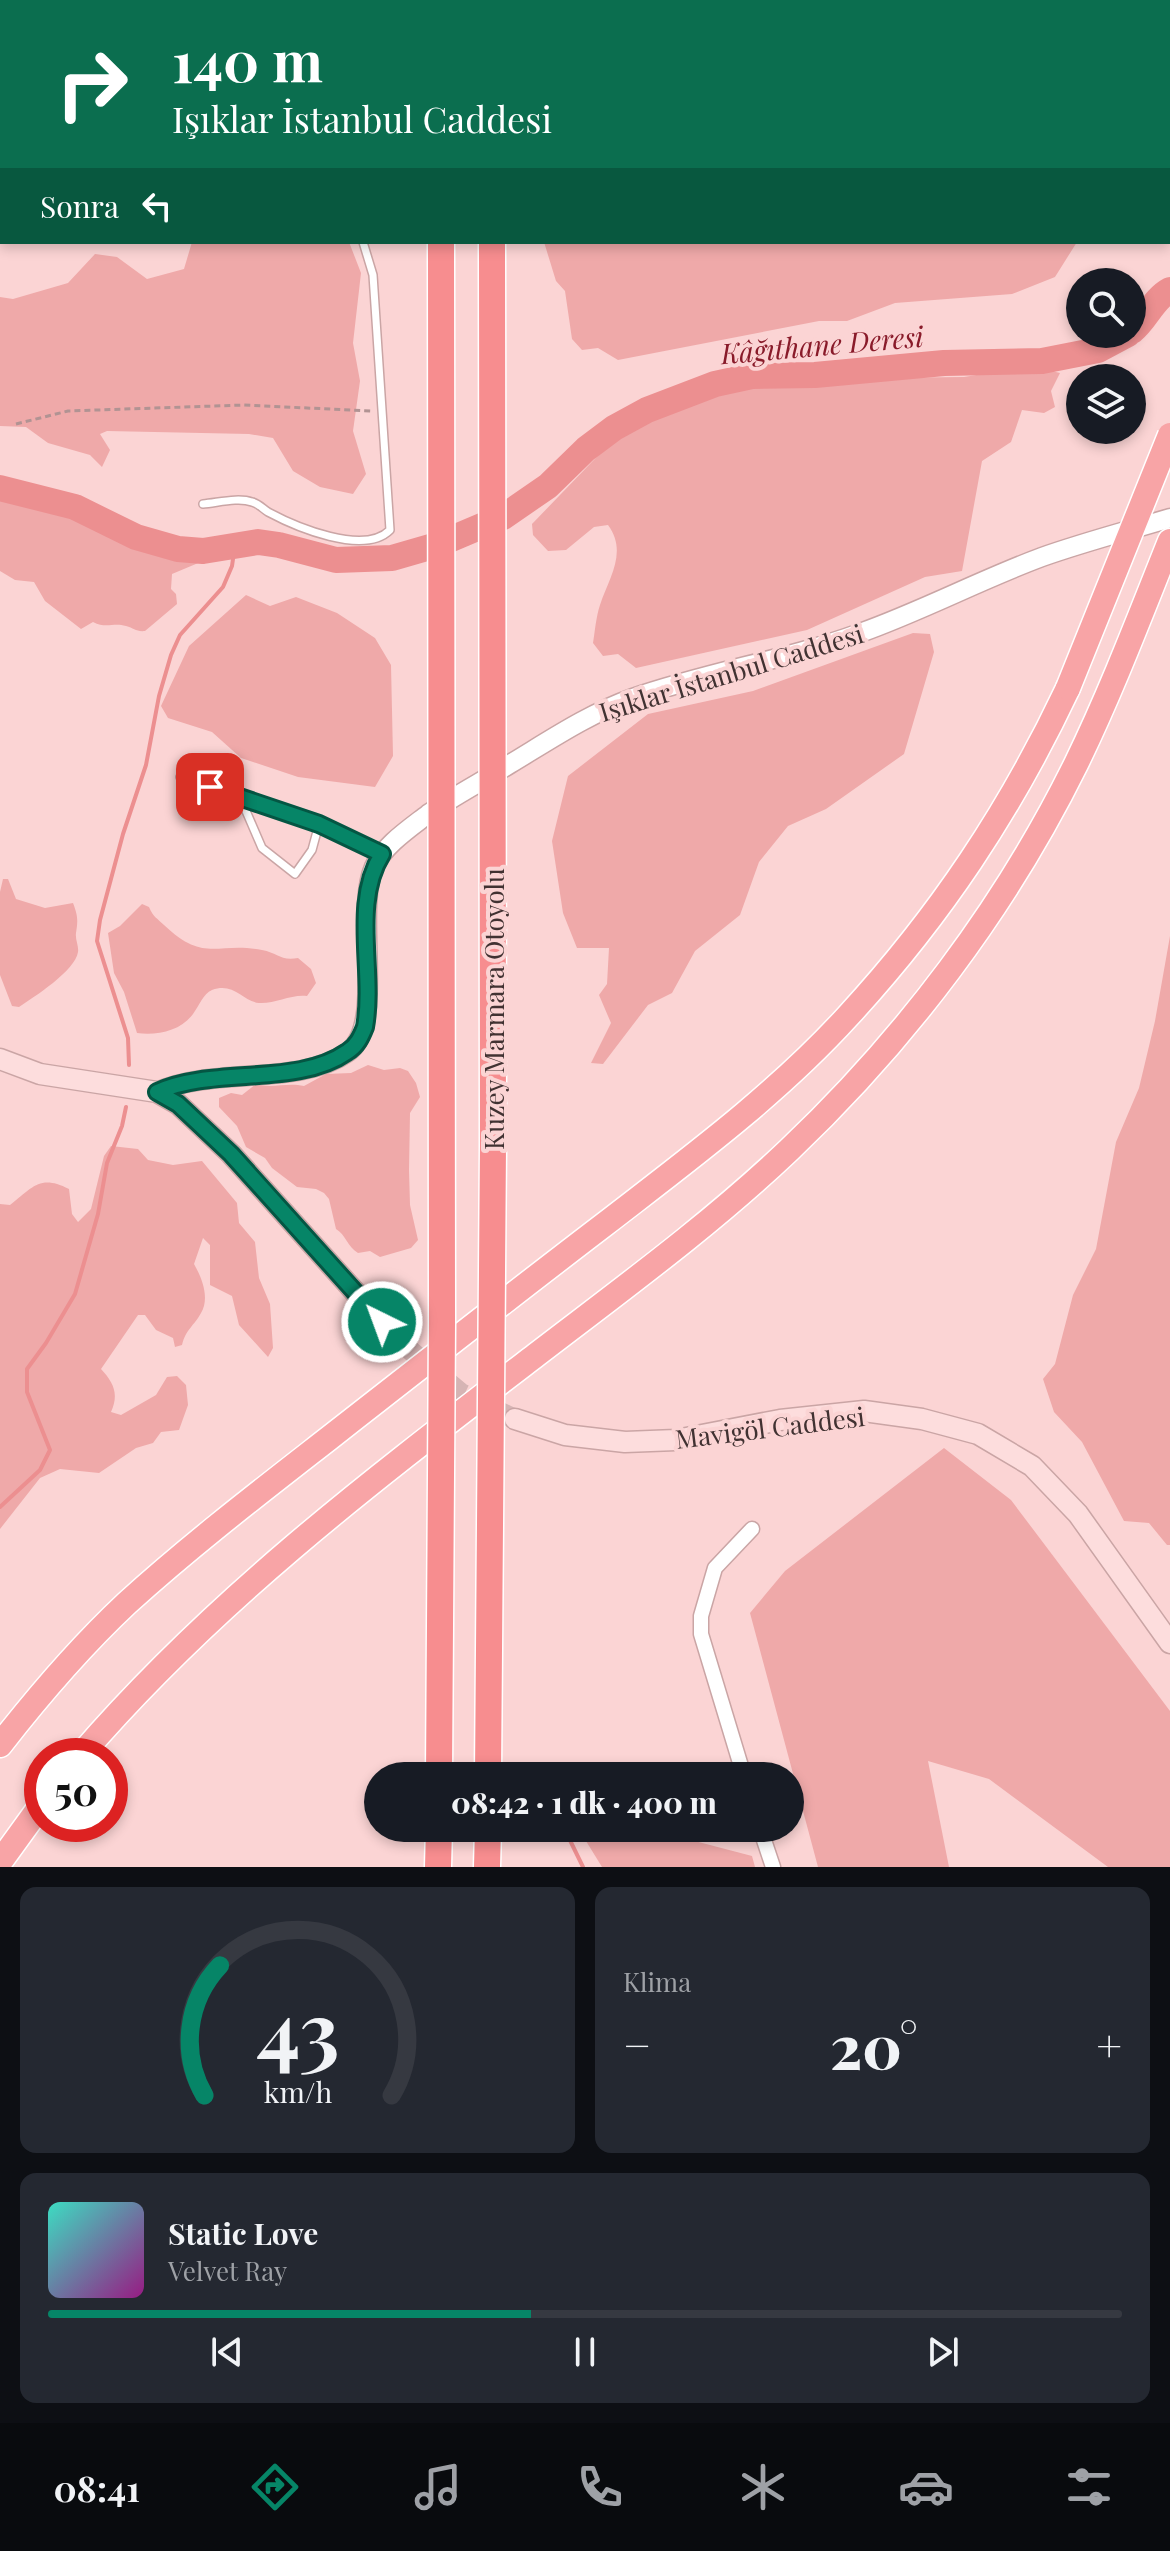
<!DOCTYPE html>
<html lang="tr">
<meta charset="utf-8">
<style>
body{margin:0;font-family:"Playfair Display",serif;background:#242831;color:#f1f3f6;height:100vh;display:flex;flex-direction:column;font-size:30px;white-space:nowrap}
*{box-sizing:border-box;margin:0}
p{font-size:26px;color:#9ea1a6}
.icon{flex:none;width:44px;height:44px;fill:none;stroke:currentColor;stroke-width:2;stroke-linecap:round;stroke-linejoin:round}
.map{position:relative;height:1867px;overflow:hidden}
.side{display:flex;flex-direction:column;gap:20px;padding:20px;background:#0d0f14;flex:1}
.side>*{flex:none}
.banner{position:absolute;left:0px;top:0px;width:1170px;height:244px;box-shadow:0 4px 12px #0003;background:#0b6e4f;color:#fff;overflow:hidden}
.controls{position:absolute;left:1066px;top:268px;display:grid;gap:16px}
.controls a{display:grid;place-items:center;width:80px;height:80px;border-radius:50%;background:#171b24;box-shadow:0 4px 12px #0003;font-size:40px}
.speed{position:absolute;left:24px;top:1738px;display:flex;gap:16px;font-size:40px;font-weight:700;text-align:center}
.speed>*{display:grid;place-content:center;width:104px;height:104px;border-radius:50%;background:#171b24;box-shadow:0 4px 12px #0003;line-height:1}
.speed .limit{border:12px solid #d22;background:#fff;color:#111}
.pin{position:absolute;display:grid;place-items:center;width:68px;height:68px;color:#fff;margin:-34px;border-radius:16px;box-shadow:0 4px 12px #0006}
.me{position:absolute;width:88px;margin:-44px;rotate:318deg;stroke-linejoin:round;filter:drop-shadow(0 0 6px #0008)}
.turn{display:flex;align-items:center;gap:28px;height:168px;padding:0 40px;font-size:36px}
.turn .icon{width:104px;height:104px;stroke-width:2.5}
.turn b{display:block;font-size:56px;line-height:68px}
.then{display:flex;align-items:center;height:76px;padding:0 40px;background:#0003;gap:16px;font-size:30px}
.big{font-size:60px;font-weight:800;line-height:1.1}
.side .tile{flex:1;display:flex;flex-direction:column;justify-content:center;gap:12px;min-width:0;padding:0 28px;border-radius:16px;background:#242831}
.side .dial{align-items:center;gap:0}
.dial svg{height:208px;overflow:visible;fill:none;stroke:#363941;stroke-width:7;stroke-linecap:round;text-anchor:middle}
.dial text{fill:#f1f3f6;stroke:none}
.song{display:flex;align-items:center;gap:24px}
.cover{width:96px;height:96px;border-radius:12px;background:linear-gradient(135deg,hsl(170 70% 55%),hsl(310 70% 35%))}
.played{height:8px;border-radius:4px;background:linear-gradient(90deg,#068567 45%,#363941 45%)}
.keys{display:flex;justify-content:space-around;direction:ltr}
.heat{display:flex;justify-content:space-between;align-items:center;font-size:44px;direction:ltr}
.side .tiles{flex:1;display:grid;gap:20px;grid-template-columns:1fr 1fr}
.tile:last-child{grid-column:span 2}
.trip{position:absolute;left:364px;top:1762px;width:440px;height:80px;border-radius:40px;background:#171b24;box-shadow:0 4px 12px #0003;font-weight:800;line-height:80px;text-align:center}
.dock{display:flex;height:128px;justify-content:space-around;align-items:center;background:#090b0e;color:#9ea1a6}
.dock .icon{width:56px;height:56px}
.dock .on{color:#068567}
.dock b{font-size:36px;color:#f1f3f6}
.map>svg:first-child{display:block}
</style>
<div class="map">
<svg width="1170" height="1867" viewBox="0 0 1170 1867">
<rect width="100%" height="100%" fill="#fbd4d4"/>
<path fill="#efa9a9" d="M0,0H228L2,2V56Z
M795,0H1170V33L1168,36V2H795Z
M192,242H349L361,273L353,343L360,381L353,431L366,474L353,494L320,487L293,471L273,438L249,434L107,431L100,434L110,450L102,467L90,455L48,443L26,427L0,426V297L13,299L68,283L95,254L117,257L147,279L184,269Z
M544,242H1077L1055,277L1012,294L895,303L847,321H819L618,360L598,348L582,350L572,339L565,291L556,281Z
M1031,366L1060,373L1051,391L1055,407L1044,413L1022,410L1011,442L982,461L962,571L925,577L807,630L636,668L618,654L603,656L593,643C595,631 596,617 600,605C609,578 628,552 608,525L594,527L566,550L548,551L533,535L532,524L614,439L682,398L782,379L964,377Z
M0,486L68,499L103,514L131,530L173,542L199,546L207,555L203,561L172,574L171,589L176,594L177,604L145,631C136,632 134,628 126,626C113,622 107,629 93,622L81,629L45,601L34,582L15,580L0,571Z
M246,595L270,606L296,597L337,613L375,638L391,665L393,756L375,787L298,777L241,758L212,732L168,718L161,706L189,646Z
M913,633L930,634L934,652L904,754L826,809L788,826L759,862L740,915L695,951L672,993L648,1005L603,1064L591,1063L611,1023L599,995L607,984L609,948H577L563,913L552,841L568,776L648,714L753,691Z
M3,879H8L16,899L45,908L73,903C78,916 78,920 76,933C75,940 79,946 78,952C75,971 34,997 19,1007L12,1006L0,975V892Z
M142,904L149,907C153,917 157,918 164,925C205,964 217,941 262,950C278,953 280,961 298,958L311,969L316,983L307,996C291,994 275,1004 259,1003C242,1001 234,982 212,990C203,994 199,1006 193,1014C181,1031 156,1036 137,1033L124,992L114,973L108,933L120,926Z
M1170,936V1545H1167L1149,1523L1124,1521L1082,1442L1054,1412L1043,1379L1055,1364L1073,1295L1096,1249L1116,1142L1139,1088L1155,1021Z
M368,1065L384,1070L400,1068L408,1071L416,1083L420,1097L410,1113L409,1170L410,1205L418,1240L411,1248L380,1257L370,1251L358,1253C347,1246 346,1235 336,1229L329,1199L324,1193L316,1189L297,1187L272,1168L265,1158L246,1147L237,1126L219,1107V1098L231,1093L242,1095L256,1084C272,1089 287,1082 304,1086L326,1074L351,1073Z
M111,1146L138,1149L148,1160L173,1165L202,1161L237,1203L239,1223L255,1242L259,1278L270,1304L273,1348L268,1357L239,1325L232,1296L210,1285V1245L203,1238L194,1264C202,1278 210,1298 201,1313C194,1326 186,1329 182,1345L175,1347L173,1338L156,1330L145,1315H138L101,1369C114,1383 119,1394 111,1412L121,1415L156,1395L167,1377L177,1376L186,1385L188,1405L179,1430L161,1432L153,1443L136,1448L99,1473L60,1469L40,1478L0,1529V1204L10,1205C33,1187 40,1174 69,1189L72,1214L78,1222L91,1209L104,1156Z
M944,1448L1011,1500L1170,1711V1867H1108L989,1779L928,1761L949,1867H818L750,1613L785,1571Z
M578,1828H645L752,1856L755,1867H602Z"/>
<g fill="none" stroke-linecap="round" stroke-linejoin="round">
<path stroke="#ec8f90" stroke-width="4" d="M129,1065L128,1038L97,941L100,920L123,834L146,765L159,696L171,655L180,635L223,587L232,566L234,552
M0,1507L40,1470L50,1450L27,1392V1369L46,1343L75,1294L98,1214L107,1163L122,1126L126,1107
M564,1828L583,1867
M514,1838L523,1828"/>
<path stroke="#ec8f90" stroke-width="26" d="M1132,331C1147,319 1153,299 1170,290
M0,488L75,507L136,537L178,549L203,551L258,542L279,545L336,560L392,558L437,545L503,517L548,486L586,449L614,428L647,410L715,384L752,376L815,375L944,363L1042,361L1098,350L1128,334"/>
<path stroke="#d6b4b4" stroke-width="20" stroke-dasharray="20 10" stroke-linecap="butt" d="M382,1322L411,1351L461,1393L515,1419"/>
<defs>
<path id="service" d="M707,2L712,0
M203,504C217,503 238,497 252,502C258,503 263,509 268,512C296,527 364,556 390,530L373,275L363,242
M180,777L319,824L380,853
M240,797L262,848L295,874L312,850L319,824"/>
<path id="minor" d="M744,1776L701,1634V1616L715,1568L752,1529
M760,1828L773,1867"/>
<path id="tertiary" d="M157,1092C214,1066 299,1087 348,1052C386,1025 354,912 374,867C383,846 410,828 428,814C454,796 483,781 510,764C550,740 588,714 633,698C707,672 786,660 860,633C922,611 980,580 1042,557C1084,542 1127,531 1170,518"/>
<path id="secondary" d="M0,1059L40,1074L157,1092L178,1104L231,1154L382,1322
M515,1419L565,1435L625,1442L676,1440L780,1420L864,1411L922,1419L978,1434L1032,1466L1078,1514L1170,1643"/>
<path id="primary" d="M286,2L290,0
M377,2L382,0
M0,157L2,156
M0,201L2,200"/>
<path id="trunk" d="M0,1745C39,1695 80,1647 127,1603C191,1545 260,1492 328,1439C420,1367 512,1295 605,1224C689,1159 776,1095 848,1016C940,916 1010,811 1068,688
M80,1756C214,1600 374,1479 536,1355C622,1289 710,1225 789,1150C905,1040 1005,908 1076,764C1111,692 1140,616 1170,541
M0,1862L42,1804"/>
<path id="motorway" d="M441,0V2
M491,2V0
M438,1867L439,1828
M487,1867L488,1828"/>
</defs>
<use href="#service" stroke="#caa5a5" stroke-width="10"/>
<use href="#minor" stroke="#caa5a5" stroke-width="17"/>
<use href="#tertiary" stroke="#caa5a5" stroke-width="21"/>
<use href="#secondary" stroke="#caa5a5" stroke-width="23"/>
<use href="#primary" stroke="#fff" stroke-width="25"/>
<use href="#trunk" stroke="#fff" stroke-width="27"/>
<use href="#motorway" stroke="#fff" stroke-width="29"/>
<path stroke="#b19393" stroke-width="3" stroke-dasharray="6 4" stroke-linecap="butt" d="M16,424L68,411L244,405L371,411"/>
<use href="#service" stroke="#fff" stroke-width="7"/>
<use href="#minor" stroke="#fff" stroke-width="14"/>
<use href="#tertiary" stroke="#fff" stroke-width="18"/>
<use href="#secondary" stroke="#fddddd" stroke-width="20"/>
<use href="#primary" stroke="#fabbbc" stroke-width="22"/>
<use href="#trunk" stroke="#f8a4a6" stroke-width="24"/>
<use href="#motorway" stroke="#f78d8f" stroke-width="26"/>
<defs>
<path id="trunk-bridge" d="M1068,688L1170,435"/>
<path id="motorway-bridge" d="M439,1776L442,1324L441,242
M488,1776L493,1146L492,242"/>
</defs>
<use href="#trunk-bridge" stroke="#fff" stroke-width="27" stroke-linecap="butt"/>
<use href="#motorway-bridge" stroke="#fff" stroke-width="29" stroke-linecap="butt"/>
<use href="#trunk-bridge" stroke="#f8a4a6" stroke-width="24"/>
<use href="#motorway-bridge" stroke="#f78d8f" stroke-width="26"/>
</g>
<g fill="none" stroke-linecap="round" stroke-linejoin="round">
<defs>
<path id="route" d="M210,787L319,824L382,854C351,904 375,971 365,1027C361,1037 357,1046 347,1052C297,1087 214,1066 157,1092L178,1104L231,1154L382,1322"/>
</defs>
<use href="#route" stroke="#045643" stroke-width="20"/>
<use href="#route" stroke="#068567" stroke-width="14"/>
</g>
<g text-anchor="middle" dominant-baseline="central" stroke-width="8" stroke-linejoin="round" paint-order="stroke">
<g font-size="26" fill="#413232" stroke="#fbd4d4">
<text transform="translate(731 672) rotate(-17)">Işıklar İstanbul Caddesi</text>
<text transform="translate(493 1009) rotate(-90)">Kuzey Marmara Otoyolu</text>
<text transform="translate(770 1427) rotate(-7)">Mavigöl Caddesi</text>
</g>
<g font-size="28" font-style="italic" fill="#891b2a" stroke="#fbd4d4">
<text transform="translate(822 344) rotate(-5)">Kâğıthane Deresi</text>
</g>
</g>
</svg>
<div class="controls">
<a><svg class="icon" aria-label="search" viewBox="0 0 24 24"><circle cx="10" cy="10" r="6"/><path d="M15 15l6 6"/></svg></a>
<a><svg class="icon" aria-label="layers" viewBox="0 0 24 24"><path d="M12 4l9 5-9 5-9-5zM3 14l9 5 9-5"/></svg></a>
</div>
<div class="speed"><div class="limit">50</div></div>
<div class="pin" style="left:210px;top:787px;background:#d93025"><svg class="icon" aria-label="arrive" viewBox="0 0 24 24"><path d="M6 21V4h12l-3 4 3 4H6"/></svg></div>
<svg class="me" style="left:382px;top:1322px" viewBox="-20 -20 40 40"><circle r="17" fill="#068567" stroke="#fff" stroke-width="3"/><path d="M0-11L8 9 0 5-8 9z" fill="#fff"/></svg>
<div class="trip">08:42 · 1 dk · 400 m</div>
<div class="banner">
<div class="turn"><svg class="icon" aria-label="right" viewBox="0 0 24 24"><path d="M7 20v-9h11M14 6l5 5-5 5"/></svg><div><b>140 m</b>Işıklar İstanbul Caddesi</div></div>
<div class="then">Sonra<svg class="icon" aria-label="left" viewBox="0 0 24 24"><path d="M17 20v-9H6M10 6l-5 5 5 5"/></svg></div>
</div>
</div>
<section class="side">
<div class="tiles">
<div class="tile dial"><svg viewBox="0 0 100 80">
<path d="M14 69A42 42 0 1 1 86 69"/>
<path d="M14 69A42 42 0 0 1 20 19" stroke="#068567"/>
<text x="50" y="56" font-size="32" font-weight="700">43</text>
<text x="50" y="72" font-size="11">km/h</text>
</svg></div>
<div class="tile"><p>Klima</p>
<div class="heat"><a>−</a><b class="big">20°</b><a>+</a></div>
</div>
<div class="tile">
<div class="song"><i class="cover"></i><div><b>Static Love</b><p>Velvet Ray</p></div></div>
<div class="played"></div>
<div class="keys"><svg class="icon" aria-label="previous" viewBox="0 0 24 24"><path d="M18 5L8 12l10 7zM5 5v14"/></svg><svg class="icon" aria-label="pause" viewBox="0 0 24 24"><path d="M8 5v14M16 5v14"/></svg><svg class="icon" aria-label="next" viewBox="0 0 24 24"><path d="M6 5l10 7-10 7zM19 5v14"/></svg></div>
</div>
</div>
</section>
<nav class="dock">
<b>08:41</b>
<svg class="icon on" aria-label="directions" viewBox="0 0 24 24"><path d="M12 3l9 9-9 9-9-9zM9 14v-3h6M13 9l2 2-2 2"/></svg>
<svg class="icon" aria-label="music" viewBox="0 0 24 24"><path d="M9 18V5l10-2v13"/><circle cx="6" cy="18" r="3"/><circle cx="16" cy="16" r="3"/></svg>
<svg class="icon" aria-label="phone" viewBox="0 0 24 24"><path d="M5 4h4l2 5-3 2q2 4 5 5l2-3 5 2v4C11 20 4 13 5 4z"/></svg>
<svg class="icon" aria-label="climate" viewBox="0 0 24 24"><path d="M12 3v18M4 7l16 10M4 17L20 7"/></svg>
<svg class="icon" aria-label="car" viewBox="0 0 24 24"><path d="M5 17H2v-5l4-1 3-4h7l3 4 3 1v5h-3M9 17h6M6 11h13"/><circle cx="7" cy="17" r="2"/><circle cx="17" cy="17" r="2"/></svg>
<svg class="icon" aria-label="filters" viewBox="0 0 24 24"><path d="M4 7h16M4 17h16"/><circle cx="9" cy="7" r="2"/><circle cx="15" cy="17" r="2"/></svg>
</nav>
